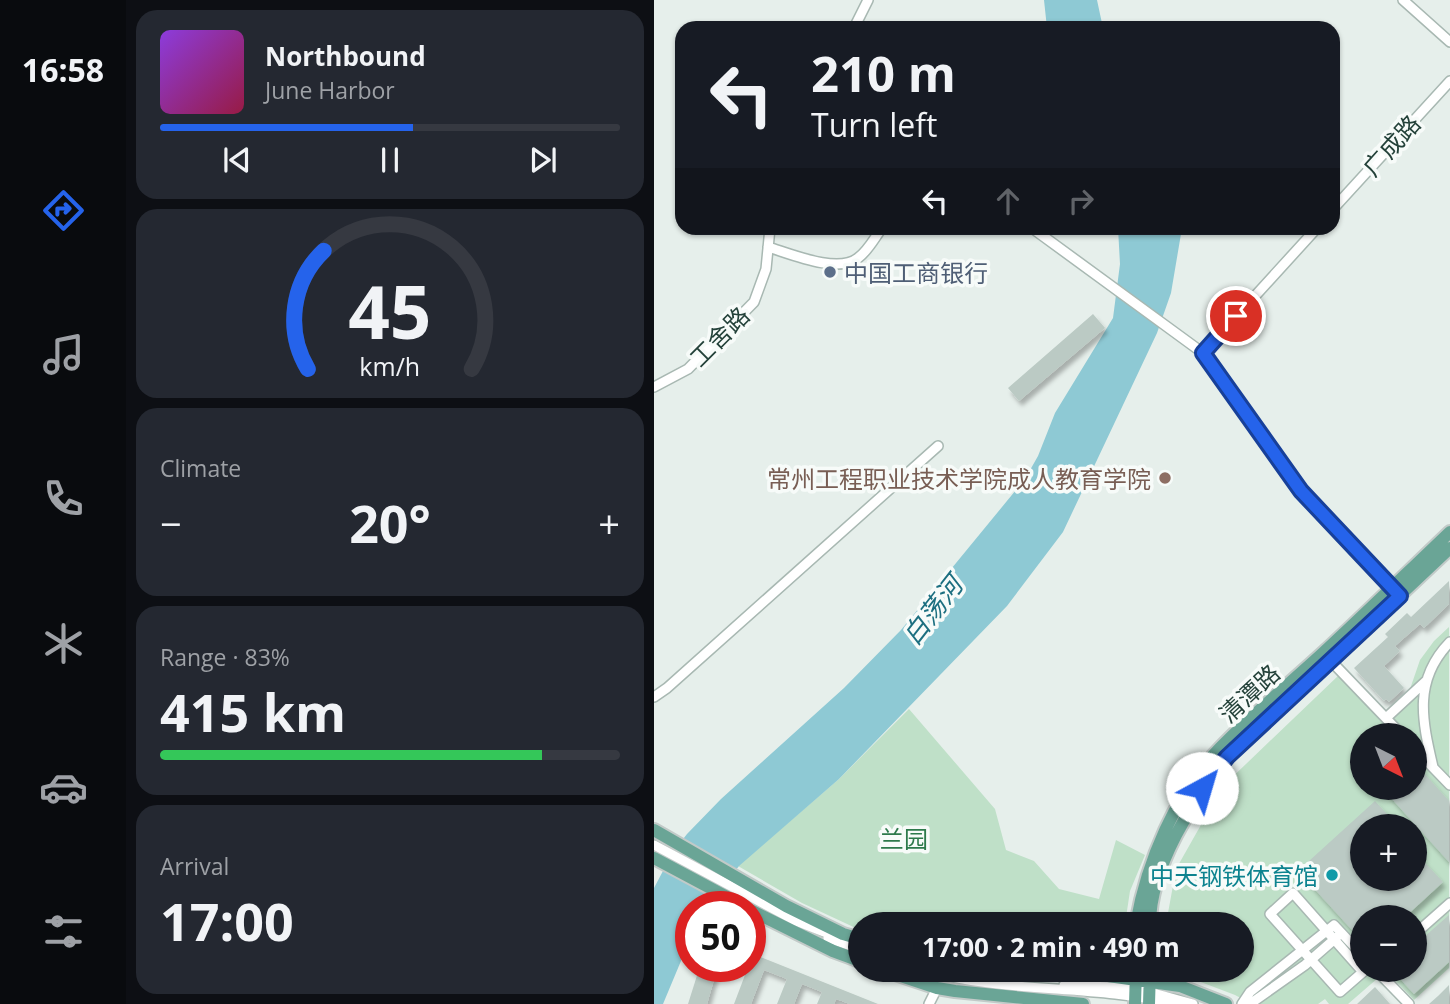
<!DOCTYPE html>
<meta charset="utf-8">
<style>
body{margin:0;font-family:"Open Sans","Noto Sans SC",sans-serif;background:#242831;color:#f1f3f6;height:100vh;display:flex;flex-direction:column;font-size:26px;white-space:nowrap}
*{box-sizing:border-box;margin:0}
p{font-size:23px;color:#9ea1a6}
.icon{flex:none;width:38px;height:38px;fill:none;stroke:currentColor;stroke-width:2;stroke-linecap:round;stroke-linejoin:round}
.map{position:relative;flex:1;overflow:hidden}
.drawer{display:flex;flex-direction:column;gap:10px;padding:10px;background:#0d0f14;width:528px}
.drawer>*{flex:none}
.hud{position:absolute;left:21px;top:21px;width:665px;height:214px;border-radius:21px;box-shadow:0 2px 5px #0004;background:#171b24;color:#f1f3f6;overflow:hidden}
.needle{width:46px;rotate:138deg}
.tools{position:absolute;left:696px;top:723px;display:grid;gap:14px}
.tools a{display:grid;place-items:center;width:77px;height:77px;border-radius:50%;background:#171b24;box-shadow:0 2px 5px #0004;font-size:35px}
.speed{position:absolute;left:21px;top:891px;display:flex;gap:14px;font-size:35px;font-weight:700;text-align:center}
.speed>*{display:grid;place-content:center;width:91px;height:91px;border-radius:50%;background:#171b24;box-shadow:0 2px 5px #0004;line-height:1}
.speed .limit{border:10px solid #d22;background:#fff;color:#111}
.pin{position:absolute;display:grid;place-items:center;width:60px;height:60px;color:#fff;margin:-30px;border:4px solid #fff;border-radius:50%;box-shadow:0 2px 7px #0007}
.me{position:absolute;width:77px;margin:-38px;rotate:39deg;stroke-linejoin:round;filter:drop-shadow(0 0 5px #0008)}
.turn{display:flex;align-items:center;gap:24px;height:147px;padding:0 21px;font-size:32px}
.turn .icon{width:91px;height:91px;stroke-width:2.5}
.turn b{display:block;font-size:49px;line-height:60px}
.lanes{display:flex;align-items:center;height:66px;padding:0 21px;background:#0003;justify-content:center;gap:35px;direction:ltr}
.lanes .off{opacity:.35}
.big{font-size:52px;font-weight:700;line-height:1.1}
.drawer .tile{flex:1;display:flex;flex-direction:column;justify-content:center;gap:10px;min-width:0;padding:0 24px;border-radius:21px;background:#242831}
.drawer .dial{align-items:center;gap:0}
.dial svg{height:182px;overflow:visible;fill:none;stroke:#363941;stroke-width:7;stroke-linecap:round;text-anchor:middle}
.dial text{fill:#f1f3f6;stroke:none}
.song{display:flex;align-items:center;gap:21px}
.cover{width:84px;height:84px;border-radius:10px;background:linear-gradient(135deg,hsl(270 70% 55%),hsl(340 70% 35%))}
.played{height:7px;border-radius:4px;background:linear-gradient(90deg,#2563eb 55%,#363941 55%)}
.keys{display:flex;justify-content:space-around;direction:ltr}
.heat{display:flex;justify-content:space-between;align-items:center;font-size:38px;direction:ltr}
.charge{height:10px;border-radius:5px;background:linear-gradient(90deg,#34c759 83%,#363941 0)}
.trip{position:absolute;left:194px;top:912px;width:406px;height:70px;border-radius:35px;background:#171b24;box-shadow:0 2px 5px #0004;font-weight:700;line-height:70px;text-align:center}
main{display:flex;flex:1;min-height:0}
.tabs{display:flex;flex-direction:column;width:126px;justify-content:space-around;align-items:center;background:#090b0e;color:#9ea1a6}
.tabs .icon{width:49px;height:49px}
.tabs .active{color:#2563eb}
.tabs b{font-size:32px;color:#f1f3f6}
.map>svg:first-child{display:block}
</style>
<main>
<nav class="tabs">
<b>16:58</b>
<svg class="icon active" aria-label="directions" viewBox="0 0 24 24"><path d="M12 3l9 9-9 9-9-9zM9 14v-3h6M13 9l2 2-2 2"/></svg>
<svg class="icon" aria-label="music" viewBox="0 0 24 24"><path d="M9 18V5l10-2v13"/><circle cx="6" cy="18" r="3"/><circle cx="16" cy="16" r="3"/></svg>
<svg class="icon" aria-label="phone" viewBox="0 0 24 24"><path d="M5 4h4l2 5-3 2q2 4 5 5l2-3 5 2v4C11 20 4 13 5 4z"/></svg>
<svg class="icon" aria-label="climate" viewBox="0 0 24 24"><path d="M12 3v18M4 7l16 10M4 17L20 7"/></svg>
<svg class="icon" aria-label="car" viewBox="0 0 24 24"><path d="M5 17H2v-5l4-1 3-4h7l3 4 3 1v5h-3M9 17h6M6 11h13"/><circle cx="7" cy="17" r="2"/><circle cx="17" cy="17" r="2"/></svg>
<svg class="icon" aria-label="filters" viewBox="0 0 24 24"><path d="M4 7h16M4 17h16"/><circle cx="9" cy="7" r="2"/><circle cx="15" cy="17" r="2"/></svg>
</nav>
<section class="drawer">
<div class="tile">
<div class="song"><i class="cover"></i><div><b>Northbound</b><p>June Harbor</p></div></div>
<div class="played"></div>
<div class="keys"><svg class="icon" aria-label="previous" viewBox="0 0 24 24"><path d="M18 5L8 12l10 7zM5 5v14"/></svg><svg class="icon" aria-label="pause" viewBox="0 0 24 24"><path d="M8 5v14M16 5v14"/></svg><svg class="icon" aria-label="next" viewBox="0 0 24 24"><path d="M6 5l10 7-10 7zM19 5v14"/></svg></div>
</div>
<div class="tile dial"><svg viewBox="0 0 100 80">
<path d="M14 69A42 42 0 1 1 86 69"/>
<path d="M14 69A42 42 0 0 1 21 17" stroke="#2563eb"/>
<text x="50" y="56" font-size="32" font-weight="700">45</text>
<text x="50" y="72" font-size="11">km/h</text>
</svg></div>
<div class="tile"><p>Climate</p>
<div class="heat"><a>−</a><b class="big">20°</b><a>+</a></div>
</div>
<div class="tile"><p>Range · 83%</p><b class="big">415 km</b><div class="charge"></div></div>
<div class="tile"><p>Arrival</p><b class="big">17:00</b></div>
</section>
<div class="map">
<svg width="796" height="1004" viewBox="0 0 796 1004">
<defs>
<filter id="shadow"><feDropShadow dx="3" dy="5" stdDeviation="2" flood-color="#0004"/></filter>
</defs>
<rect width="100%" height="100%" fill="#e6efeb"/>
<path fill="#bfe0c8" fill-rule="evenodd" d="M795,627V968L760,1000L732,971L694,1004H675L671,999L664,1004H598L581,995L523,973L520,970H588V924H512L522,869L569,786L685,675L725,717L756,689L766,660L780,641ZM709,735H761V788H709ZM709,826H761V878H709ZM709,917H761V970H709Z
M255,709L341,809L352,850L380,861L405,889L445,899L462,840L491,855L476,891L471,924H206V930L148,903L84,866L185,779Z"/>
<path fill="#8ec9d4" d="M390,0H443L449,28H393Z
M464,228H528L517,293L503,333L409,532L353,606L185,779L85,866L54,906H37V937L9,1004H0V888L19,852L33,834L67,799L190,688L247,630L371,479L384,456L401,413L459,318L466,264Z"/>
<path fill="#bbcac4" filter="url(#shadow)" d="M439,314L451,328L365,401L354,388Z
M795,581V604L770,628L766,624L741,646L746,651L730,666L750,688L735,702L732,699L730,701L700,668L734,637L731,634L753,613L757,617Z
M761,763L795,801V862L728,788H761Z
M721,801L744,826H709V878H761V852L789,882L751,917H709V942L644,871Z
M795,915V962L760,994L738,970H761V945Z
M99,954L224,1004H196L182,999L180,1004H163L168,992L148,984L140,1004H123L133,979L110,970L97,1004H80Z
M46,966H64L53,1004H34Z
M795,985V1004H775L784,996Z
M721,987L736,1004H703Z"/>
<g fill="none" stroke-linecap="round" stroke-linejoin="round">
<defs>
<path id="minor" d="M749,0L796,42
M200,28L214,0
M679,209L796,81
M378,228L549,353L647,491L742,592
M114,247C137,254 184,274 204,258C214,251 221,237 228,228
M549,353L663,228
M0,387L34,369L100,302L112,269L116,228
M677,661L748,735
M0,697L13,688L284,446
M732,718L772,681
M761,749L796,785
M779,767C768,720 759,680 796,642
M0,845L142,921L183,937
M639,893L709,972L686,992L616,914Z
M761,934L796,903
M174,938L206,949
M269,970C351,994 437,984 520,1004
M291,970L309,974
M722,970L755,1004
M410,985L481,988L539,1004
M275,1004L283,988
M588,1004L596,992L680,925L709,956
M596,1004L651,965L683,937"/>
<path id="major" d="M0,830L132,906L189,934L206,939
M0,858L90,906
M96,910L179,951L206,961
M482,924C493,862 521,794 566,748C598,715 634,685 668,654C711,614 753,573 796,532
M496,924C496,867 539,800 574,757L796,548
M229,970L283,988L301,991L429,1004
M354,970L454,976L526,986L572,1004
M481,1004L482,970
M495,1004L496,970"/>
</defs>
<use href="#minor" stroke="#a8b8b2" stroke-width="12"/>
<use href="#major" stroke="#c2cac8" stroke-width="16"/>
<use href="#minor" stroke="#fff" stroke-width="9"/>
<use href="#major" stroke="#6aa596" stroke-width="12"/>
</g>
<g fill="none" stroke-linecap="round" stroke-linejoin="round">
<defs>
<path id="route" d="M548,788L573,757L746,596L647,491L549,353L582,316"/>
</defs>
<use href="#route" stroke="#184099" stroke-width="18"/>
<use href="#route" stroke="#2563eb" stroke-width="12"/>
</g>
<circle fill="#5c6f8a" stroke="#f7fbf9" stroke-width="2.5" cx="176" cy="272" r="7"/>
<circle fill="#8d6e63" stroke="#f7fbf9" stroke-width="2.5" cx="511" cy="478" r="7"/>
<circle fill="#0f9aa8" stroke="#f7fbf9" stroke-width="2.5" cx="678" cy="875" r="7"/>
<g text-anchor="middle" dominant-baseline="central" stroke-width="7" stroke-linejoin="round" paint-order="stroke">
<g font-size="24" fill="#24423a" stroke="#f7fbf9">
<text transform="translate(737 145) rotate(-48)">广成路</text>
<text transform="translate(65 336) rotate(-45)">工舍路</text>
<text transform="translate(595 693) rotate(-43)">清潭路</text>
</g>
<g font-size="24" fill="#4e5e75" stroke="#f7fbf9" text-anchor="start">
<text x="190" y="272">中国工商银行</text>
</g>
<g font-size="24" fill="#785e54" stroke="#f7fbf9" text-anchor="end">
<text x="497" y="478">常州工程职业技术学院成人教育学院</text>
</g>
<g font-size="24" fill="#2d7a4b" stroke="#f7fbf9">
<text x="250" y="838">兰园</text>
</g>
<g font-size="24" fill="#0d838f" stroke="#f7fbf9" text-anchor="end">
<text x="664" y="875">中天钢铁体育馆</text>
</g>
<g font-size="26" font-style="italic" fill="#1c6f80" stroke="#f7fbf9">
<text transform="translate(278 610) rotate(-52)">白荡河</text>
</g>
</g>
</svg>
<div class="tools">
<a><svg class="needle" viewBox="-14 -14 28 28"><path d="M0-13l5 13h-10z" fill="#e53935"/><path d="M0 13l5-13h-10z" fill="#9ea1a6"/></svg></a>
<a>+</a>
<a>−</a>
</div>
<div class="speed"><div class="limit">50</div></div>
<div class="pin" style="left:582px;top:316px;background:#d93025"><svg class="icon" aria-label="arrive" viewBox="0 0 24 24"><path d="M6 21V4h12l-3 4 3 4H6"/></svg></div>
<svg class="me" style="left:548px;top:788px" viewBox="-20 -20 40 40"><circle r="19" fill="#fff"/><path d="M0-13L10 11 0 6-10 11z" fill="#2563eb"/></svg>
<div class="trip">17:00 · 2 min · 490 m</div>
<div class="hud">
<div class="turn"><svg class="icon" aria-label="left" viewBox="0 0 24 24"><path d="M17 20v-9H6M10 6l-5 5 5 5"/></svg><div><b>210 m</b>Turn left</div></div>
<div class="lanes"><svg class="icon" aria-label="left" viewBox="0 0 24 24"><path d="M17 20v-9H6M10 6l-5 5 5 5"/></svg><svg class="icon off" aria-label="ahead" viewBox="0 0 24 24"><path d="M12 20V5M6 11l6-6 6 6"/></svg><svg class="icon off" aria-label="right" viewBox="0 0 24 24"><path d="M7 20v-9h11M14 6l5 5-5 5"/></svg></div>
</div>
</div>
</main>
